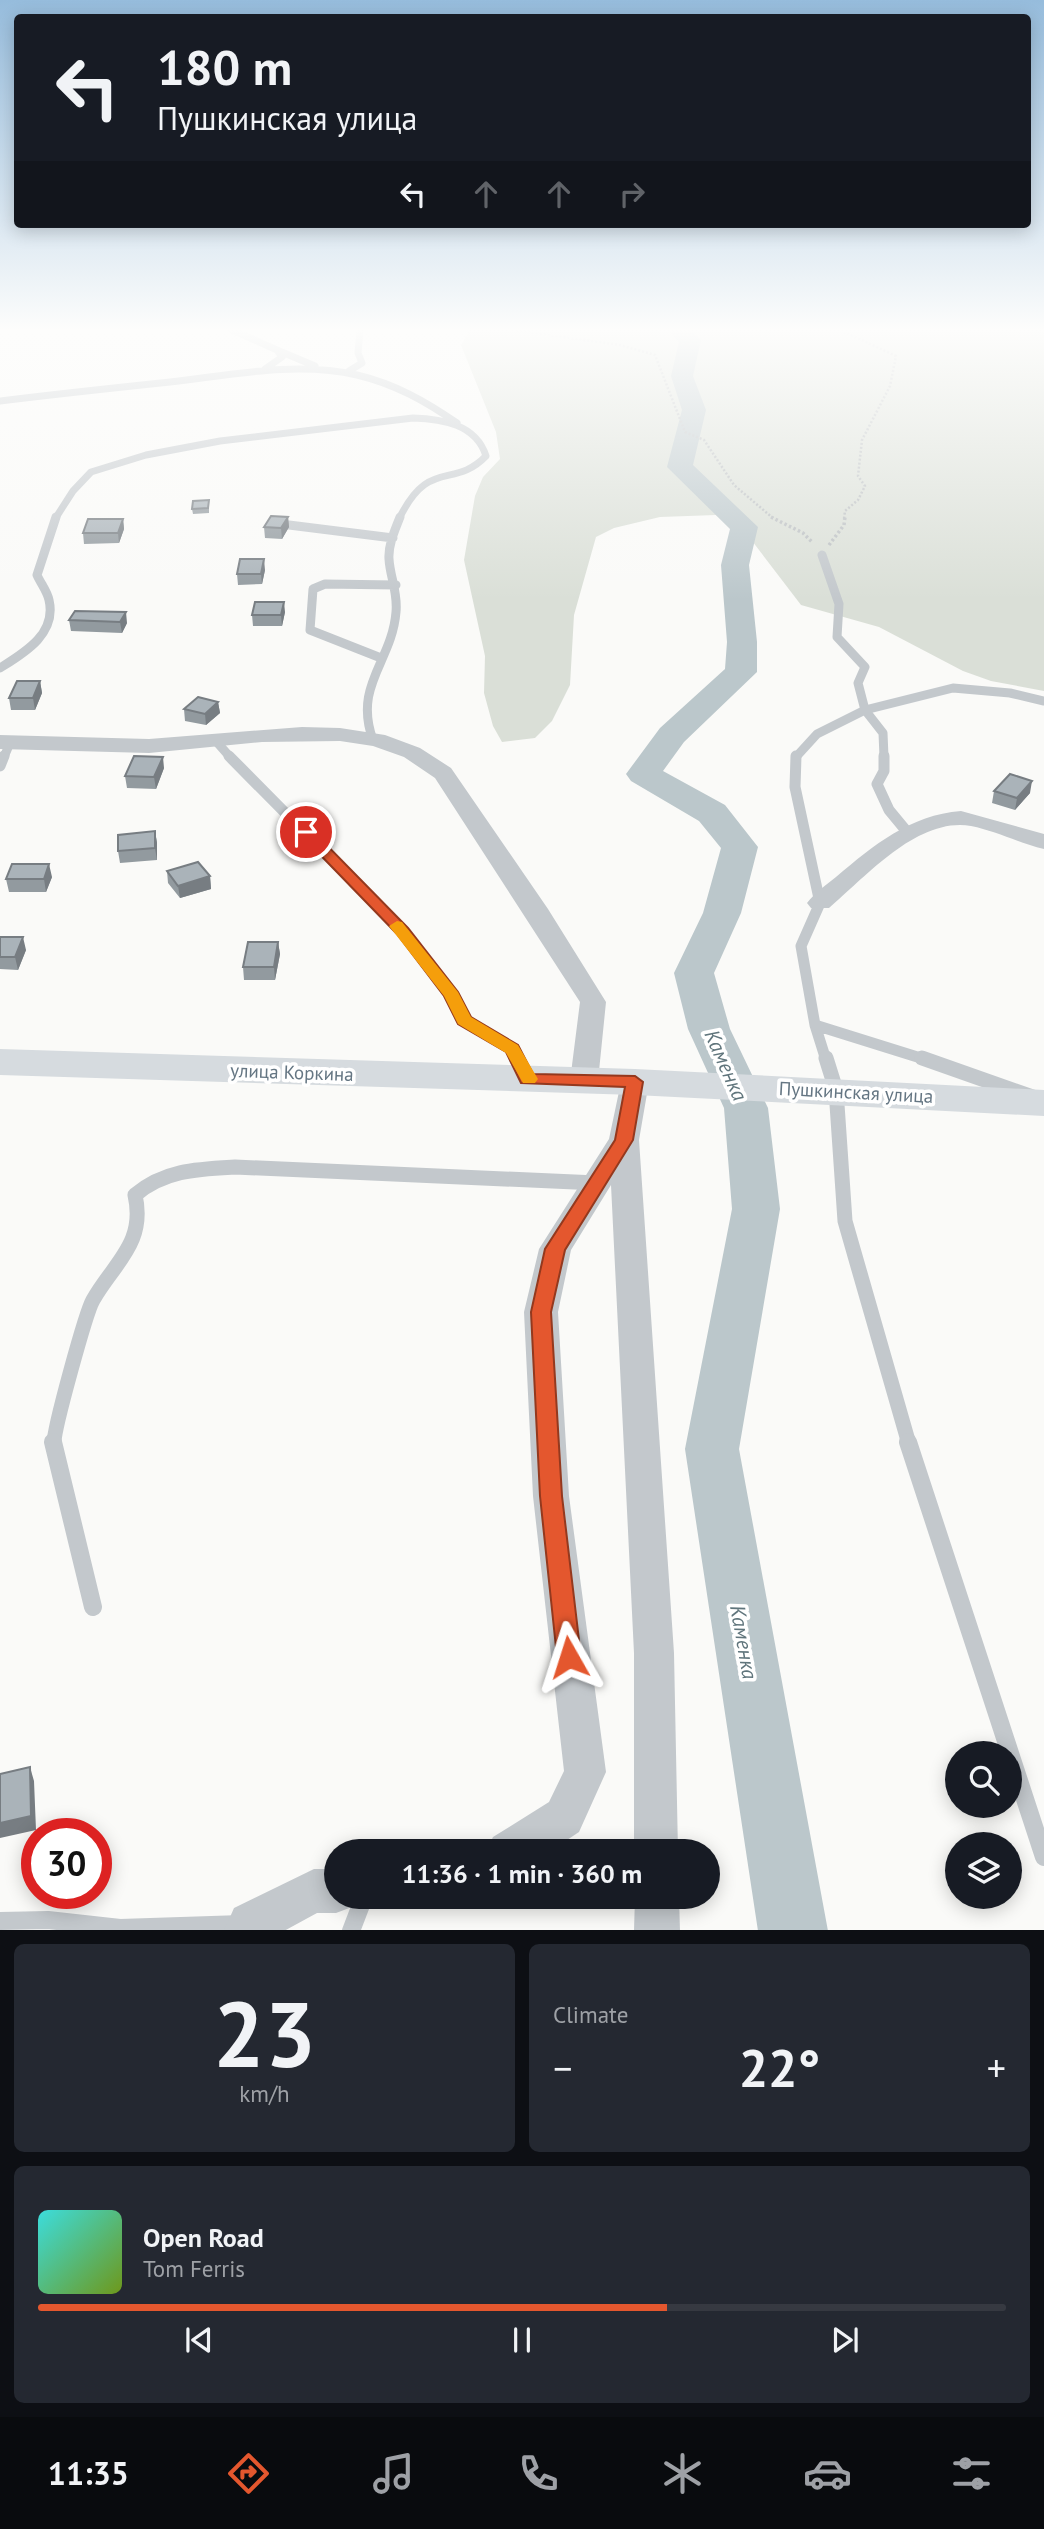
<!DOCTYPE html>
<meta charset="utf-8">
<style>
body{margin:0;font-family:"PT Sans",sans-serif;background:#242831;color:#f1f3f6;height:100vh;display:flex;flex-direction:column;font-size:26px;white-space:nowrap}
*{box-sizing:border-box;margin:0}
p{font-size:23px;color:#9ea1a6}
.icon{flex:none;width:38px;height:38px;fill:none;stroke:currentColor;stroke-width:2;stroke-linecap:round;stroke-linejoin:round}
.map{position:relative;height:1930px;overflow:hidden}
.panel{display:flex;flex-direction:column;gap:14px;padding:14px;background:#0d0f14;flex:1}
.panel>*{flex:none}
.top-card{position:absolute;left:14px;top:14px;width:1017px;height:214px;border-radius:7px;box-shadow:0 4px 18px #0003;background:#171b24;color:#f1f3f6;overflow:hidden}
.tools{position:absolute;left:945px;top:1741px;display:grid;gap:14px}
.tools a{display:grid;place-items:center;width:77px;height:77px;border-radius:50%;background:#171b24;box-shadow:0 4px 18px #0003;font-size:35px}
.speed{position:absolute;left:21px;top:1818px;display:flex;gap:14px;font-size:35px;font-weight:700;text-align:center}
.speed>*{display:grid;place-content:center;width:91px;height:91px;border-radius:50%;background:#171b24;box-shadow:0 4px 18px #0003;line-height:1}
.speed .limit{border:10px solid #d22;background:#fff;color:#111}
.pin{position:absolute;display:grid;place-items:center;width:60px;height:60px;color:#fff;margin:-30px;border:4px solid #fff;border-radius:50%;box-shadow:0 2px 7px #0007}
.me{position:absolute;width:77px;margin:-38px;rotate:354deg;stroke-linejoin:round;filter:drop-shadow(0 0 5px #0008)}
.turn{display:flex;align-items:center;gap:24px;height:147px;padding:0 28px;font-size:32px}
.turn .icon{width:91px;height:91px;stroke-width:2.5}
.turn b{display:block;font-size:49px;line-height:60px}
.lanes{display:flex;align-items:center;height:66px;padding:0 28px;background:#0003;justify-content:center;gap:35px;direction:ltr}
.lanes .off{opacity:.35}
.big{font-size:52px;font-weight:800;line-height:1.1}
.panel .card{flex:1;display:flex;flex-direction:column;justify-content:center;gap:10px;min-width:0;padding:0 24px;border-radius:10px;background:#242831}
.panel .dial{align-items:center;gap:0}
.dial b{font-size:91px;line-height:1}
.song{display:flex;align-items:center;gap:21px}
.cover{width:84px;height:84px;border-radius:10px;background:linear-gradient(135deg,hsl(180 70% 55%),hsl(80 70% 35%))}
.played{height:7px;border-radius:4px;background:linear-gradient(90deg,#e4572e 65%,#363941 65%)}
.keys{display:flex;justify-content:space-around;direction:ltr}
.heat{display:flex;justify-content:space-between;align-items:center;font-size:38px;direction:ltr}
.panel .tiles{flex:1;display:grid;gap:14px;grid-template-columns:1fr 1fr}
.card:last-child{grid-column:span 2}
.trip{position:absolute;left:324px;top:1839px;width:396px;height:70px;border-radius:35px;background:#171b24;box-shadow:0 4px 18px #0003;font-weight:800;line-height:70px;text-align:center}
.menu{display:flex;height:112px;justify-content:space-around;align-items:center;background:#090b0e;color:#9ea1a6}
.menu .icon{width:49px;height:49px}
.menu .active{color:#e4572e}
.menu b{font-size:32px;color:#f1f3f6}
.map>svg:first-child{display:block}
</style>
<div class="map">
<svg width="1044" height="1931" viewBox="0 0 1044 1931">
<rect width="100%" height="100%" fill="#fafaf8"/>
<path fill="#dadfd7" d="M470,330H1044V691L991,681L963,671L879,627L801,605L746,533L716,515L660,517L614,528L596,537L574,615L570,685L552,721L535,738L502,742L493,726L484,693L485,656L464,560L475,496L483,477L500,459L496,432L461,345Z"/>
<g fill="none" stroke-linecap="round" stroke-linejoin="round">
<path fill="#bbc7cb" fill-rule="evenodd" d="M668,330H691L701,340L693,376L706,410L693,465L758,527L749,565L757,642V672L684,742L663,771L725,805L758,847L741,913L714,973L730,1029L768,1108L780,1209L739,1449L828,1931H758L685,1449L732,1209L724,1108L688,1029L674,973L703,913L721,848L699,821L631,781L626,774L660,728L725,669L727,642L721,565L730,529L667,467L682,410L671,376L679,342Z"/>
<path stroke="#bbbfc2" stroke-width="2.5" stroke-dasharray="2 2" stroke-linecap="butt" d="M512,330L620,345L655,355L685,432L704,440L734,485L774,519
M840,330L896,356L890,386L862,440L858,476L865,486L858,500L845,511L844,519"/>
<path stroke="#bbbfc2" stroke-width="3.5" stroke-dasharray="2.5 2.5" stroke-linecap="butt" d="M771,517L803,533L813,543
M829,545L844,525L845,517"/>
<path stroke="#c3c8cc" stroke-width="7" d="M232,330L277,350L282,357L265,369
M277,350L315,366
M349,371L362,363L358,353L360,330
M0,401C57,394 113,388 170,382C231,375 296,361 357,375C395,384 425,401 457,423
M55,519L73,491L91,472L146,455L220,441L413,418C442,419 476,424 486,456C453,490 429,457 399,519"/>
<path stroke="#c3c8cc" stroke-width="9" d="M289,525L393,538
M381,658L310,630L313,589L325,584L396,585
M0,668C24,653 57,634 49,600C47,591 41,584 37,575L56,517
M215,740L230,757
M373,740C353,685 392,662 396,612C398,592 390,577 389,559C388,545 395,530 400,517
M4,757L10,743
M796,757L817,734L865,710L858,683L865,667L837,637L839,604L822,555
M884,757L883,733L865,710L953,688L1010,693L1044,701"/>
<path stroke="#c3c8cc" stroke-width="11" d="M229,756L402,931L452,995L464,1020L512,1049L517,1060
M796,756L795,787L820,903L801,946L815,1025L927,1060
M884,756V771L877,784L889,810L908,833
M0,766L4,756
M815,1025L826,1060"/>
<path stroke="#c3c8cc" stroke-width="15" d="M516,1058L526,1078
M826,1058L836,1090L845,1221L909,1444
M922,1058L1044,1101
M54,1444C53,1431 86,1312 93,1300C114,1263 146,1243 135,1195C164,1170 198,1169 235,1167L597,1183"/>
<path stroke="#c3c8cc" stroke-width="18" d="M53,1442L93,1607
M908,1442L1044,1857
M0,1921L48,1920L120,1928L242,1924
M351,1931L364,1897"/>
<path fill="#c3c8cc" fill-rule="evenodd" d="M302,727L340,728L385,735L420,748L451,768L548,909L606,1002L598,1081L594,1088L584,1090L574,1088L570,1081L580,1002L435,778L404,757L373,746L340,741L262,742L149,753L0,749V735L149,739Z
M961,811L1044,834V849C1019,843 996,831 971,826C917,817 866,877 829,908H811L807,903C815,893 826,885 836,877C874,845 910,815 961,811Z
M635,1073L645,1075L649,1082L639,1140L674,1653L678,1852H634V1653L611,1185L571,1250L558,1312L569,1496L606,1772L579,1832L549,1852H486L493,1837L549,1802L564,1771L533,1496L524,1312L539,1249L609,1139L621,1082L625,1075Z
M314,1869H336V1897H356L352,1907L336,1913H317L284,1931H224L234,1908Z
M635,1897H679L680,1931H634Z"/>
<path fill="#d6dbdf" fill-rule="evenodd" d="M0,1049L635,1069L1044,1090V1116L635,1095L0,1075Z"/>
</g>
<path fill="#929a9f" d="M209,500V513L193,514L192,509Z
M288,517L289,527L282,539L265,538L264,527Z
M123,519L124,529L119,543L84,544L83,533Z
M265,570L262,584L238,585L237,574Z
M75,611L127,623L122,633L71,631L69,620Z
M285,612L282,626H253L252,615Z
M40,681L42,693L35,710H11L9,698Z
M218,702L220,713L206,725L185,721L184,709Z
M164,768L156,789L127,788L125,776Z
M994,791L1030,793L1015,810L992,803Z
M155,831L157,843V860L120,863L118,851Z
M167,871L210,876L211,889L180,898L168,883Z
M52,877L46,892H9L6,879Z
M0,937L26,950L18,970L0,969Z
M278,942L280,954L275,980H244L243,967Z"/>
<path fill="#777d82" d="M288,517L289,527L282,539L281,528Z
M123,519L124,529L119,543L118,533Z
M264,559L265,570L262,584L261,574Z
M284,602L285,612L282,626L281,615Z
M126,612L127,623L122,633L120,622Z
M40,681L42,693L35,710L33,698Z
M218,702L220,713L206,725L205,714Z
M163,757L164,768L156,789L154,777Z
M1032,781L1030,793L1015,810L1017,798Z
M155,831L157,843V860L155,848Z
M49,864L52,877L46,892L44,879Z
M210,876L211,889L180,898L178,886Z
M23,937L26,950L18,970L15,957Z
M278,942L280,954L275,980L274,967Z
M30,1767L34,1781L36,1830L0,1838V1823Z"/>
<path fill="#aab3b9" stroke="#777d82" stroke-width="2" d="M209,500L208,508L192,509L193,501Z
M271,516L288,517L281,528L264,527Z
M88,519H123L118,533H83Z
M240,559H264L261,574H237Z
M255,602H284L281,615H252Z
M75,611L126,612L120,622L69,620Z
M17,681H40L33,698H9Z
M198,697L218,702L205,714L184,709Z
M134,756L163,757L154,777L125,776Z
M1010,774L1032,781L1017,798L994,791Z
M155,831V848L118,851V835Z
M198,862L210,876L178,886L167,871Z
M12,864H49L44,879H6Z
M0,937H23L15,957H0Z
M248,942H278L274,967H243Z
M30,1767L31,1816L0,1823V1774Z"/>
<linearGradient id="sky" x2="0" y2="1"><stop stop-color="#96bcdc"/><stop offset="0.55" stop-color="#fdfdfc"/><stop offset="1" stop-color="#fdfdfc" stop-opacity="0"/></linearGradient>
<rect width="1044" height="600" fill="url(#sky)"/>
<path fill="#e4572e" stroke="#94391e" stroke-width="2" d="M306,827L311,829L408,928L458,992L471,1017L518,1045L533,1074L635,1076L643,1082L633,1140L565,1250L551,1312L562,1496L581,1657L578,1664L569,1668L561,1664L557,1657L540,1496L531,1312L545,1249L615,1140L625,1087L521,1083L506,1052L458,1024L444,996L397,934L301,835V829Z"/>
<path fill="#f59e0b" d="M397,921L402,922L458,992L471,1017L518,1045L538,1079L535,1083H523L506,1053L458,1024L444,996L389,926Z"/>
<g text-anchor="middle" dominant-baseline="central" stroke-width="7" stroke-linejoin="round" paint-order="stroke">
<g font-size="19" fill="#657683" stroke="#fff">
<text transform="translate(292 1072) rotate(2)">улица Коркина</text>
<text transform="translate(856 1092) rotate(3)">Пушкинская улица</text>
</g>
<g font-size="21" font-style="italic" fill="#60757c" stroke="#fff">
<text transform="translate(726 1065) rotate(66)">Каменка</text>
<text transform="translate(744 1642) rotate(80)">Каменка</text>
</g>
</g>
</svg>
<div class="tools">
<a><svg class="icon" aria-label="search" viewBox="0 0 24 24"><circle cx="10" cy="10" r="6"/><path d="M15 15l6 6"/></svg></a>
<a><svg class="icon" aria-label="layers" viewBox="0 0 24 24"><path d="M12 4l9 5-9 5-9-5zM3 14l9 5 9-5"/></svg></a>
</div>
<div class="speed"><div class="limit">30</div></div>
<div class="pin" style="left:306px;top:832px;background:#d93025"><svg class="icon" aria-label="arrive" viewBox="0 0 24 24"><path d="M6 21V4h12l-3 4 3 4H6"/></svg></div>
<svg class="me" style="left:569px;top:1657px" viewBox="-20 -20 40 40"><path d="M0-17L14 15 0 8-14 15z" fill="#e4572e" stroke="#fff" stroke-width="4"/></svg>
<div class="trip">11:36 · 1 min · 360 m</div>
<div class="top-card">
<div class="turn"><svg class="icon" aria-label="left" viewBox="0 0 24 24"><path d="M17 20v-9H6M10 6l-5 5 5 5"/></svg><div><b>180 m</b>Пушкинская улица</div></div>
<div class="lanes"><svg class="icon" aria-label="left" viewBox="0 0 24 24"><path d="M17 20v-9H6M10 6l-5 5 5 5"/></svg><svg class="icon off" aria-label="ahead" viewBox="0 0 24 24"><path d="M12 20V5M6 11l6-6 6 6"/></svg><svg class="icon off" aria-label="ahead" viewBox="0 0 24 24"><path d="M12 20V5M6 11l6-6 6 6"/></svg><svg class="icon off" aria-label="right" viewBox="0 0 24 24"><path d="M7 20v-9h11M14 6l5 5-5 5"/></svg></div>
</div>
</div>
<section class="panel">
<div class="tiles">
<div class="card dial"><b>23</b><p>km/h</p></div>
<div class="card"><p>Climate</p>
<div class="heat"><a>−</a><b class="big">22°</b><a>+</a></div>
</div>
<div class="card">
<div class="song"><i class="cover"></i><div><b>Open Road</b><p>Tom Ferris</p></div></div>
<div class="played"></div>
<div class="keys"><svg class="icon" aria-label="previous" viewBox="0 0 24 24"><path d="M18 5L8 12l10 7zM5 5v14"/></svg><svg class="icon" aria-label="pause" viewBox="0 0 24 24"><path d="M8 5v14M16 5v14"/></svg><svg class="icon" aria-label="next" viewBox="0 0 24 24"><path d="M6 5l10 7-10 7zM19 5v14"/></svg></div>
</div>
</div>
</section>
<nav class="menu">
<b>11:35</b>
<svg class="icon active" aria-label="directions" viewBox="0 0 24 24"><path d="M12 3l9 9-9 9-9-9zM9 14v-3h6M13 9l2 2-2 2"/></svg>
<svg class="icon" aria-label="music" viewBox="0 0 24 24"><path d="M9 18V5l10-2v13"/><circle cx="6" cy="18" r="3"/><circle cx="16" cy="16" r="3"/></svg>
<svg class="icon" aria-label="phone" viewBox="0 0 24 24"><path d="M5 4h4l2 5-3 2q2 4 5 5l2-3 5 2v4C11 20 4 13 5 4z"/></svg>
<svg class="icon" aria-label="climate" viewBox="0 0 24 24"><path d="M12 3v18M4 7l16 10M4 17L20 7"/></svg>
<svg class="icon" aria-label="car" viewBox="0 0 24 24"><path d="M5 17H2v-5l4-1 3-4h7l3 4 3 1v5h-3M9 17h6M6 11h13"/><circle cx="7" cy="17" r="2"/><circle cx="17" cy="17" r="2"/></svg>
<svg class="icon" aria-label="filters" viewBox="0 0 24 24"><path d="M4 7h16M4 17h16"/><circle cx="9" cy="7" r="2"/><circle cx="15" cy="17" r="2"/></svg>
</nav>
